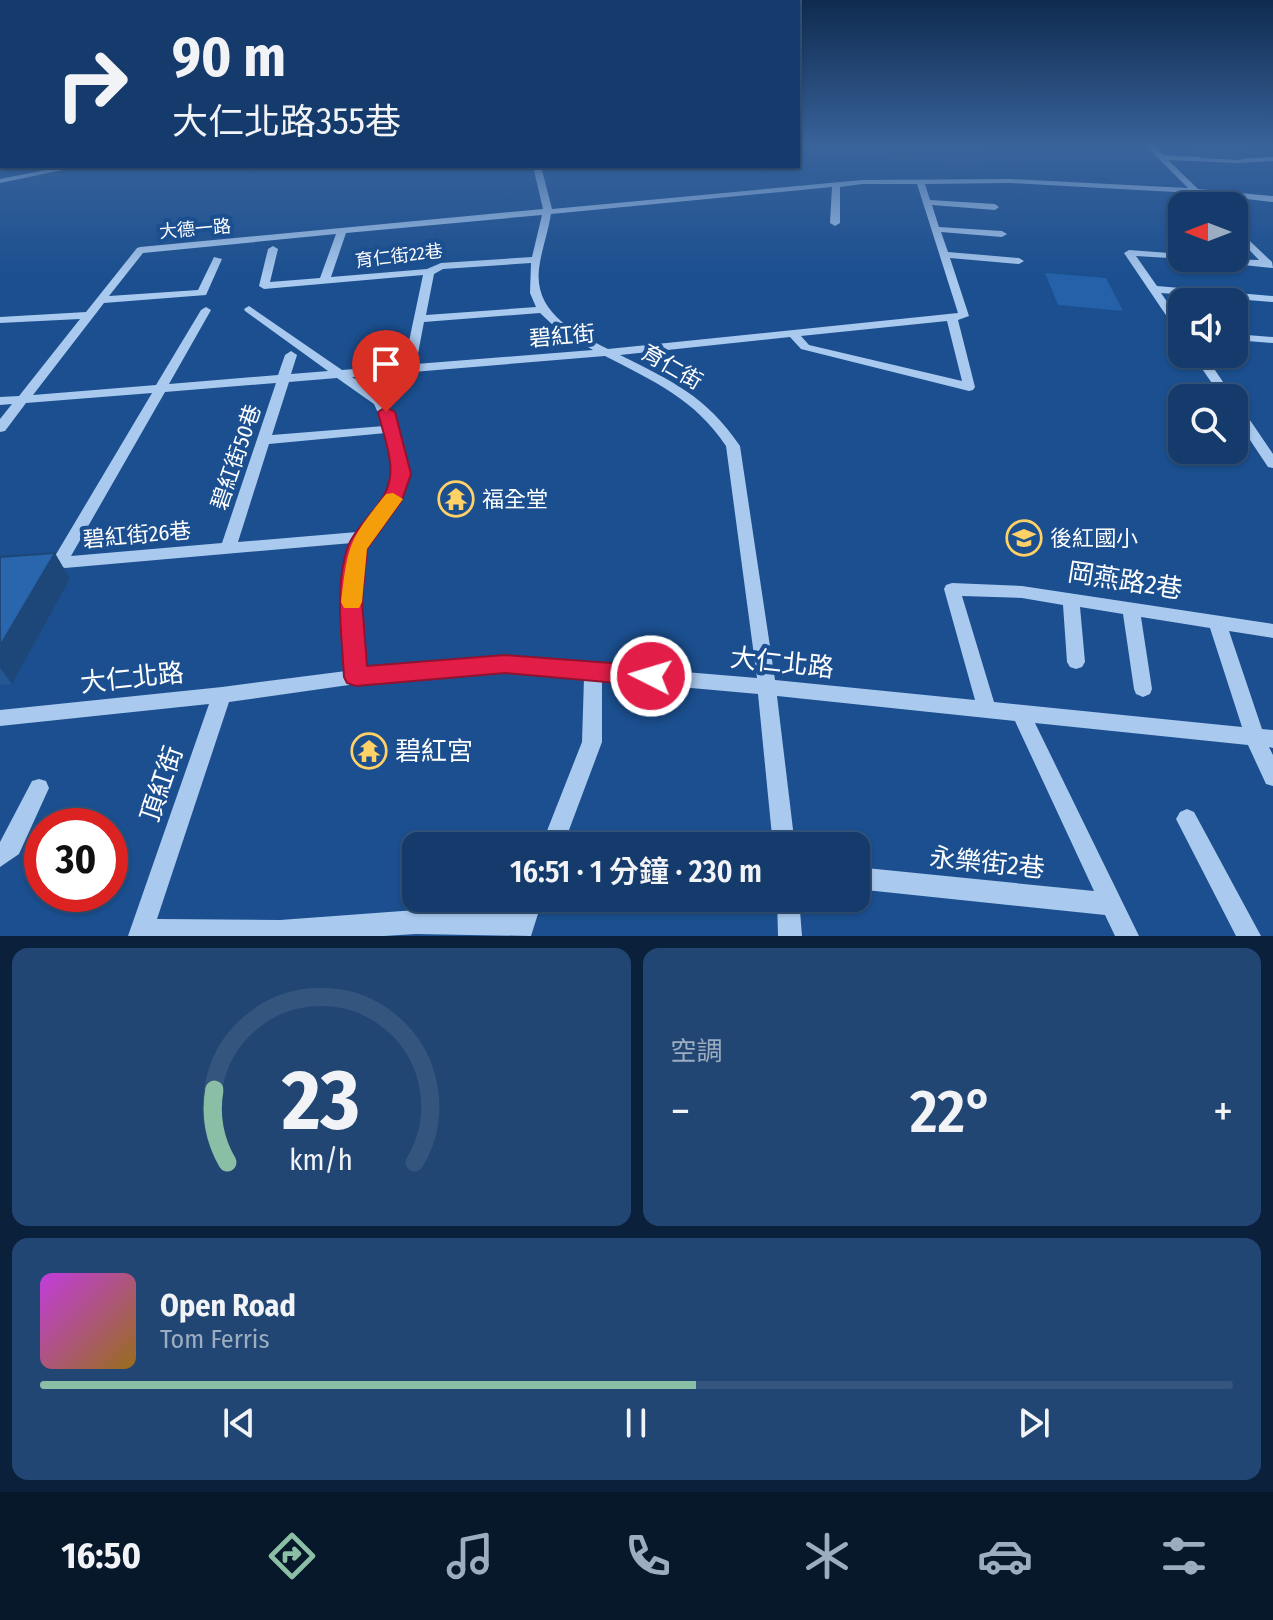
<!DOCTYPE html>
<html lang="zh-TW">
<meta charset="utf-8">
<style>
body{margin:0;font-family:"Fira Sans Condensed","Noto Sans TC",sans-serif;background:#214673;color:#f1f3f6;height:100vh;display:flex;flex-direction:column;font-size:30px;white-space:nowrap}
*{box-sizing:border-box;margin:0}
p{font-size:26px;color:#9dadc1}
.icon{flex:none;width:44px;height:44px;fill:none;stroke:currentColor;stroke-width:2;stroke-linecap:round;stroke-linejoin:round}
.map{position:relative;height:936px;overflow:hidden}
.sheet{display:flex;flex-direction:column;gap:12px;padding:12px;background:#0b203b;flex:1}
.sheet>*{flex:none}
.hud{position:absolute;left:0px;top:0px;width:800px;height:168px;box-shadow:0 2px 6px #0004,0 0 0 2px #33557e;background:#143b6b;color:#f1f3f6;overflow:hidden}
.needle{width:52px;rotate:270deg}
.controls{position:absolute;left:1168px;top:192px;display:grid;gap:16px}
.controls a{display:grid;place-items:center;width:80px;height:80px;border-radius:16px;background:#143b6b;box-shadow:0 2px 6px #0004,0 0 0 2px #33557e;font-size:40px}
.speed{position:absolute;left:24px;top:808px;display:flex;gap:16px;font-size:40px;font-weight:700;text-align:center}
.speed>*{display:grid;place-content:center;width:104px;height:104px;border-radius:50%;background:#143b6b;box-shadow:0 2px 6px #0004,0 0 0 2px #33557e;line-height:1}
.speed .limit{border:12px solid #d22;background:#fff;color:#111}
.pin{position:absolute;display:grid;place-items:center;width:68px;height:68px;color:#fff;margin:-82px -34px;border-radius:50% 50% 50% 0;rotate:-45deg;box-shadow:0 0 8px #0007}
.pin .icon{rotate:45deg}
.me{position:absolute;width:88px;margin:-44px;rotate:275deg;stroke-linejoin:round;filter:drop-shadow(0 0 6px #0008)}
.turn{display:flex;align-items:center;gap:28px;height:168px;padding:0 40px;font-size:36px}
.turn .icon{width:104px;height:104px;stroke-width:2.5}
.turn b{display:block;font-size:56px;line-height:68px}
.big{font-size:60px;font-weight:600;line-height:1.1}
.sheet .tile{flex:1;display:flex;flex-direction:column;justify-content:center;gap:12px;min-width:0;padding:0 28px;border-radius:16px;background:#214673}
.sheet .dial{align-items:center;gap:0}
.dial svg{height:208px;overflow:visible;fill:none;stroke:#33557e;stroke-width:7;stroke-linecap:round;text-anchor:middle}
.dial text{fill:#f1f3f6;stroke:none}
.song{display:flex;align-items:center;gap:24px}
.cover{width:96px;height:96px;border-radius:12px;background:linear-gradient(135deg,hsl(290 70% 55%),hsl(40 70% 35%))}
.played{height:8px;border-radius:4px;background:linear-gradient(90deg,#8abfa5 55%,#33557e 55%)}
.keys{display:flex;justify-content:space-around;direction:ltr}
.heat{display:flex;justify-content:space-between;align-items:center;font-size:44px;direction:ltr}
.sheet .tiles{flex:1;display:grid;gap:12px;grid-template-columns:1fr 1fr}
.tile:last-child{grid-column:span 2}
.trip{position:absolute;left:402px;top:832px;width:468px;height:80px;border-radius:16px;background:#143b6b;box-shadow:0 2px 6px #0004,0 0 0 2px #33557e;font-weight:600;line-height:80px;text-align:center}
.tabs{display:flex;height:128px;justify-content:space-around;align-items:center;background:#08182b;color:#9dadc1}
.tabs .icon{width:56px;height:56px}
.tabs .active{color:#8abfa5}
.tabs b{font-size:36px;color:#f1f3f6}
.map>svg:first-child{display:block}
</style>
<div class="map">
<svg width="1273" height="936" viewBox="0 0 1273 936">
<rect width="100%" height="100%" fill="#1b4f8f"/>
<path fill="#2461a8" d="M1045,273L1106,278L1123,311L1058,305Z"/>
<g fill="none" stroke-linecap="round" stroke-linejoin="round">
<path fill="#a9c9ee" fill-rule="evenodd" d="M1146,146H1154L1163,155L1238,159L1273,157V161L1238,163L1168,160L1198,189L1273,196V202L1204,194L1215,206H1206L1193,193L1010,183L925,184L930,200L995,204L999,207L995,210L932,205L939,227L1002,231L1007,234L1002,237L941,232L948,252L1019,258L1024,261L1019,264L950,258L969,316L958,320L975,387L973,390L969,391L801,349L790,337L620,355C672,381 706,396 740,446L775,680L975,700L944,589L946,585L952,583L1022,586L1273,624V638L1229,631L1262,729L1273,730V748L1269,747L1273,755V786L1266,784L1248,745L1035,723L1139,936H1115L1105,915L856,889V867L1094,891L1015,721L777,696L795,846H773L758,694L602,680V742L563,846H541L582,742L584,678L505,671L356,684L229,702L157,919L280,920L416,910L516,912L521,898H543L531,936L416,934L384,936H128L209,704L0,726V710L222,687L346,671C343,629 336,583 352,543L65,568L59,566L55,556L152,393L26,403L5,431L0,432V419L12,404L0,405V397L19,396L80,319L0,323V317L86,312L137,248L140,247L543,209L533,166H541L552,209L862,180L1010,179L1188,188ZM862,184H917L958,313L608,349C574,332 534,313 539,269C541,251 548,233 551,214L832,187L830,223L835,226L840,223V187ZM542,215L532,257L441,263L427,269L331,277L346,233ZM336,234L320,278L270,282L278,249L273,246L268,249L259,286L264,289L423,275L404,365L342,370L249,306L244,309L245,311L328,371L291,374L297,355L291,351L285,355L278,375L169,384L211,310L206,307L201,310L156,385L33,395L104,303L206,295L222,259L214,257L198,290L109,296L143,253ZM531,263L530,293L536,307L426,315L434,274L443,269ZM540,313L556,328L593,350L416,364L424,322ZM947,321L962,381L809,345L801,336ZM605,356C653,381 695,399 726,446L757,678L505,657L364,669C360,630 354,590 365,552C371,529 391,517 401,496C413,473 401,416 382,398C373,390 361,383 352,377ZM337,378L374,404L384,426L272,435L289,382ZM276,383L222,543L71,556L165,392ZM386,433C391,453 397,478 386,497C379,510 366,519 357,532L238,542L269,444ZM962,596L1022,598L1063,605L1067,662L1070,667L1076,669L1082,667L1085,662L1080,607L1123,614L1134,689L1136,694L1143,697L1150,694L1152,689L1141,617L1210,628L1242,727L994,702Z
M66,166H82L0,183V179Z
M1234,226L1272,262L1273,268L1186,259L1136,256L1157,286L1273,296V302L1161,293L1182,323V334L1178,333L1124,253L1129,250L1182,254V258L1259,260L1234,234Z
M1234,334L1273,337V343L1234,340Z
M1192,354H1204L1234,398H1222Z
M1234,403L1239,404L1273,454V468L1268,467L1234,416Z
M39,779L46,781L49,788L19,854L0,867V842L32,781Z
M1187,809L1194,812L1261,936H1236L1176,819L1180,812Z
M777,898H799L802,936H778Z"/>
</g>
<path fill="#245895" d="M804,146H986L987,147L982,165L805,154Z
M1187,146H1246L1247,147L1241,160L1201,158Z
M0,557L70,579L12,684L0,685Z"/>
<path fill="#1d4779" d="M55,553L70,579L12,684L0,668V646Z"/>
<path fill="#2a66ad" stroke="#1d4779" stroke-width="2" d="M55,553L0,646V557Z"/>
<linearGradient id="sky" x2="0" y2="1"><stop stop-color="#0f2b4f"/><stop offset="0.53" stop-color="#39639b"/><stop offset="1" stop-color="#39639b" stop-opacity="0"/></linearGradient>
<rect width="1273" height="277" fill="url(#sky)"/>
<path fill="#e11d48" stroke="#92132f" stroke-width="2" d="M386,407L395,412L411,474L402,500L367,549L362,601L367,666L505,655L651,666L659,669L663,676L659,683L651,686L505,673L356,686L347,683L344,677C342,636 334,586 348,546C354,531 367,519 377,506C402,476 386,446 378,412Z"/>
<path fill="#f59e0b" d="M393,493L403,499L367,549L362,602L359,608H344L341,602C348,543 349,540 386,494Z"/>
<defs>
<symbol id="temple-ring" viewBox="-11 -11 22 22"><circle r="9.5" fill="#1b4f8f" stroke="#ffd166" stroke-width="1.5"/><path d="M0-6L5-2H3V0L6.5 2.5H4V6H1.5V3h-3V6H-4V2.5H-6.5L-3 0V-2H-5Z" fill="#ffd166"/></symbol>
<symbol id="school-ring" viewBox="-11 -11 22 22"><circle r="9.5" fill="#1b4f8f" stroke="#ffd166" stroke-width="1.5"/><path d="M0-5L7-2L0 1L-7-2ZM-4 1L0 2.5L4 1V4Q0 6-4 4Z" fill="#ffd166"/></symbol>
</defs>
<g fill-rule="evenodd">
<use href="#temple-ring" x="436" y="479" width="40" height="40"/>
<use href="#school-ring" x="1004" y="518" width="40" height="40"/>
<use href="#temple-ring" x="349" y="731" width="40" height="40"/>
</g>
<g text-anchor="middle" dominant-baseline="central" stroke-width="8" stroke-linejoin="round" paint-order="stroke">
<g font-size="18" fill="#fff" stroke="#1b4f8f">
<text transform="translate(195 229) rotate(-5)">大德一路</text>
<text transform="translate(399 256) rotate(-7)">育仁街22巷</text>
</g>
<g font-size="22" fill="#fff" stroke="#1b4f8f">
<text transform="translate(562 336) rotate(-5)">碧紅街</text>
<text transform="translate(672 367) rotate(30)">育仁街</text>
<text transform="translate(236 457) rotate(-71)">碧紅街50巷</text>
<text transform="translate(137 535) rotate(-5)">碧紅街26巷</text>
</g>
<g font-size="22" fill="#fff" stroke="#1b4f8f" text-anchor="start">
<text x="482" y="499">福全堂</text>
<text x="1050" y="538">後紅國小</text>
</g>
<g font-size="26" fill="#fff" stroke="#1b4f8f">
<text transform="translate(1125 581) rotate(9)">岡燕路2巷</text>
<text transform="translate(782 663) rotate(6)">大仁北路</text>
<text transform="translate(132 678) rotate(-6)">大仁北路</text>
<text transform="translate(162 784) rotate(-71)">頂紅街</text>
<text transform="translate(987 863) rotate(6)">永樂街2巷</text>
</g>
<g font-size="26" fill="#fff" stroke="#1b4f8f" text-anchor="start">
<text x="395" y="751">碧紅宮</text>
</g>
</g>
</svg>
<div class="controls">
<a><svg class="needle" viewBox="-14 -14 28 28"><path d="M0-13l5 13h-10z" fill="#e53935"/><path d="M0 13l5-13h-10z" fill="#9dadc1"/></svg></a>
<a><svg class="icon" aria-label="sound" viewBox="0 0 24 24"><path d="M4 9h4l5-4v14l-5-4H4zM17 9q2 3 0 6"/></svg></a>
<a><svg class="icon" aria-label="search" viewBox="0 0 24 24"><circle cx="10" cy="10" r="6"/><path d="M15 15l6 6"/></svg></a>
</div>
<div class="speed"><div class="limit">30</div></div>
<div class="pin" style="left:386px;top:412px;background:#d93025"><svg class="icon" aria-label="arrive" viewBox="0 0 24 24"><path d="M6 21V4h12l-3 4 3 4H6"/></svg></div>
<svg class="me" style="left:651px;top:676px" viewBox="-20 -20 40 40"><circle r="17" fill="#e11d48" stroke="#fff" stroke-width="3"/><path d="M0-11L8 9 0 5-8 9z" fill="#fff"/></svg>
<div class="trip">16:51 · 1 分鐘 · 230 m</div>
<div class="hud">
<div class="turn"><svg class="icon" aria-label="right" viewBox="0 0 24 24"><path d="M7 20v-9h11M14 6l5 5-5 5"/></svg><div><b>90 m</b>大仁北路355巷</div></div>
</div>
</div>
<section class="sheet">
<div class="tiles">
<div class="tile dial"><svg viewBox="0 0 100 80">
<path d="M14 69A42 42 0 1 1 86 69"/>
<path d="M14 69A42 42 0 0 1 9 41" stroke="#8abfa5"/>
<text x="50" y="56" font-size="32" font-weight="700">23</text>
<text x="50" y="72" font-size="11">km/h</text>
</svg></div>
<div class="tile"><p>空調</p>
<div class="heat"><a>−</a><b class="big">22°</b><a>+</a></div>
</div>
<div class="tile">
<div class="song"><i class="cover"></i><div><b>Open Road</b><p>Tom Ferris</p></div></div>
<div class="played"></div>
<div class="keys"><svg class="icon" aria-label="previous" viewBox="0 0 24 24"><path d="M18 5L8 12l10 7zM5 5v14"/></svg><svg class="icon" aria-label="pause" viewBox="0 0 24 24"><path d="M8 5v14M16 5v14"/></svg><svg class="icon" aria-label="next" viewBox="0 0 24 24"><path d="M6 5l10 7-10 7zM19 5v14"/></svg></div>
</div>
</div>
</section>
<nav class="tabs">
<b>16:50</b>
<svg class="icon active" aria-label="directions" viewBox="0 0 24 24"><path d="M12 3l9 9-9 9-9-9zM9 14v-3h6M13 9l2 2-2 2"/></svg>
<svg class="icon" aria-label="music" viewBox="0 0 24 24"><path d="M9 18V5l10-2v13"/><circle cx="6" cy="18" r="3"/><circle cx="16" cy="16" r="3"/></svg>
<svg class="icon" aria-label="phone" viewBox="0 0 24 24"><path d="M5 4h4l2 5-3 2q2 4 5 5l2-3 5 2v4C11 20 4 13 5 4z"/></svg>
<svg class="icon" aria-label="climate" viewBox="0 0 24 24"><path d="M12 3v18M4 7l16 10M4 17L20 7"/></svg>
<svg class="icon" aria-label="car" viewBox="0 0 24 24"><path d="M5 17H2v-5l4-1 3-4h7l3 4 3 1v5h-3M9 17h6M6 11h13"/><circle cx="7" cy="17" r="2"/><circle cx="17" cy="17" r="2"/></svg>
<svg class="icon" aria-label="filters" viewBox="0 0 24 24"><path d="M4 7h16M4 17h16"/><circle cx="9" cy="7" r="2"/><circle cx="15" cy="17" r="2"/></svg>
</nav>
